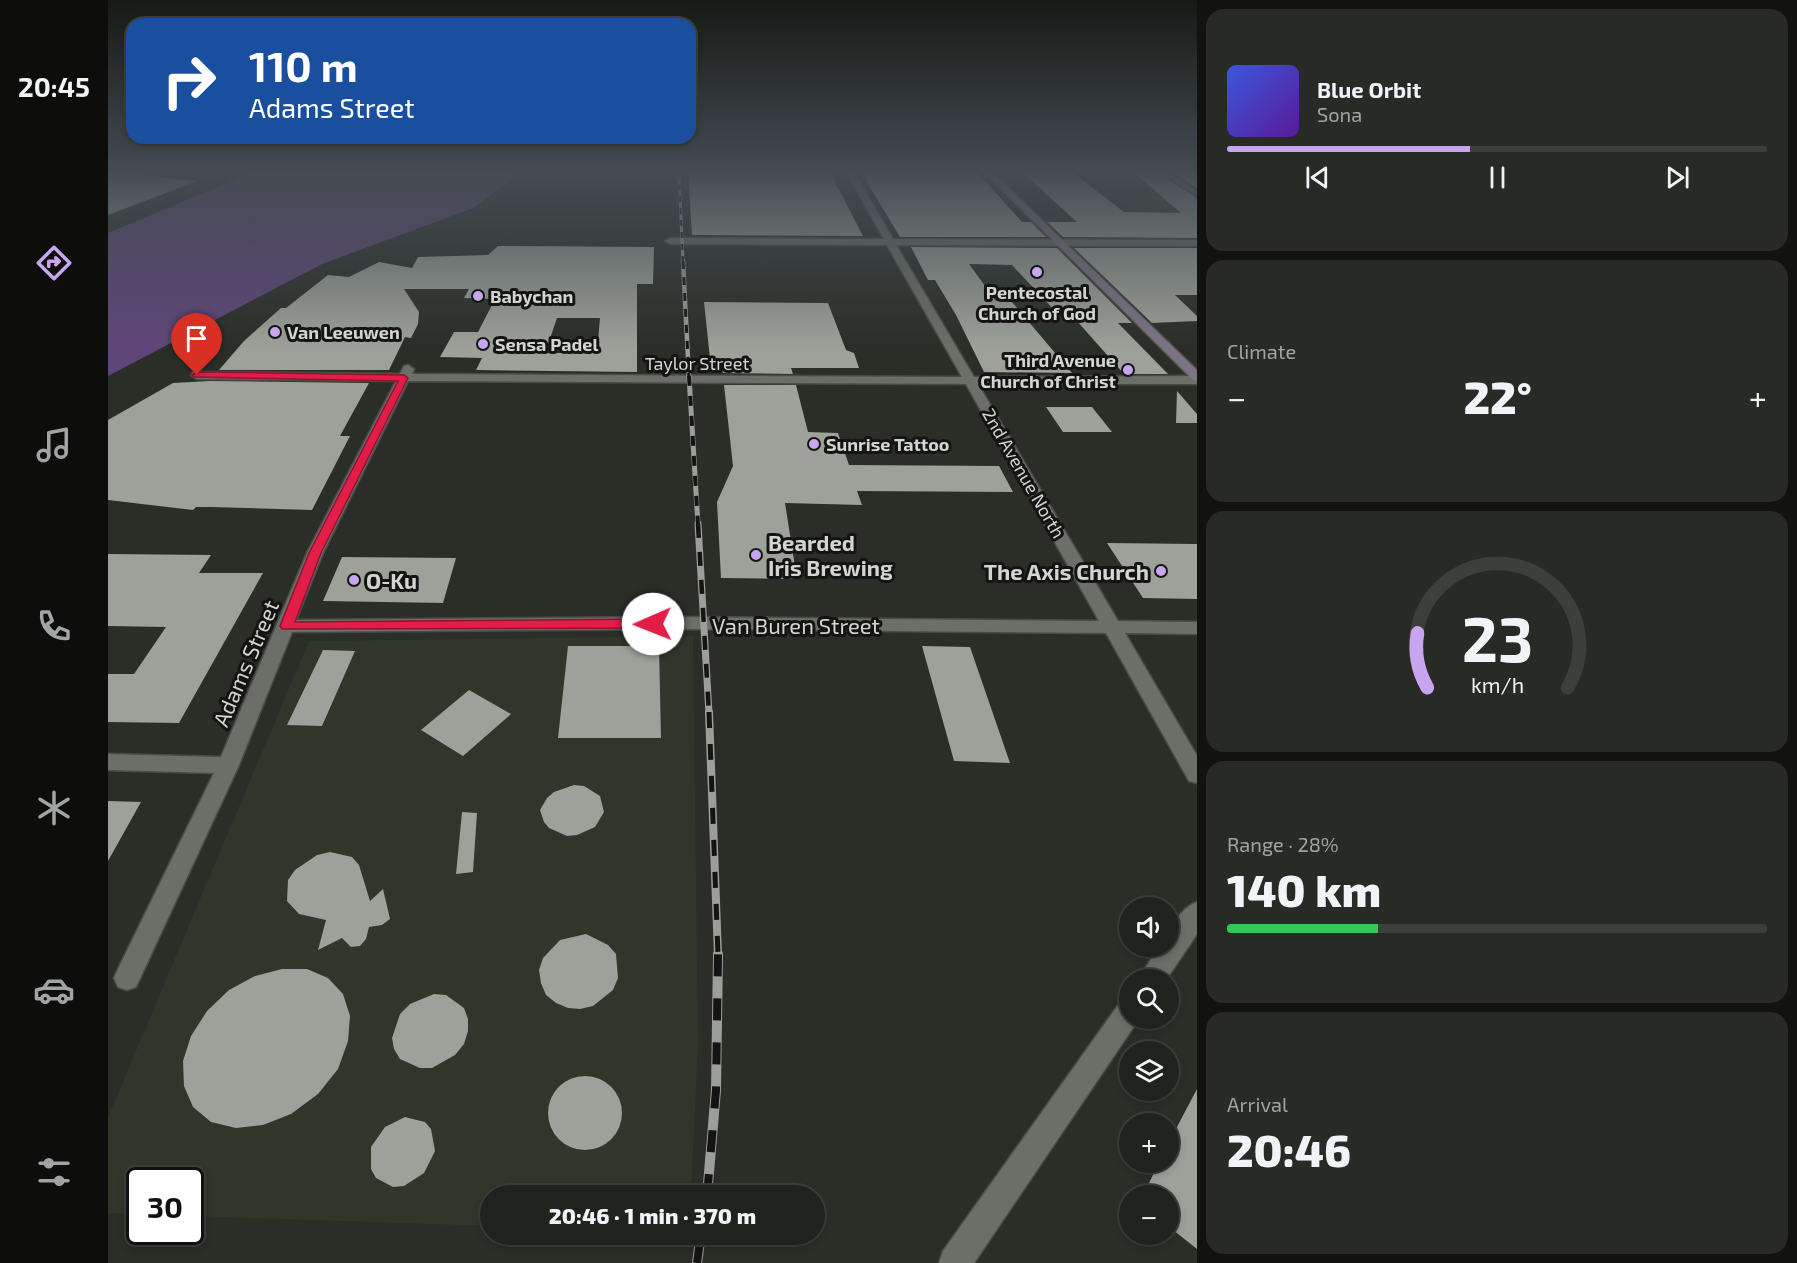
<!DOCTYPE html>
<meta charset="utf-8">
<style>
body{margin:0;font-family:"Exo 2",sans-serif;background:#282a26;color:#f1f3f6;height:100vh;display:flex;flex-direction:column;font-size:22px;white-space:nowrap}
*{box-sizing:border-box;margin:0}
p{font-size:20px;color:#a2a4a4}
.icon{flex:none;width:33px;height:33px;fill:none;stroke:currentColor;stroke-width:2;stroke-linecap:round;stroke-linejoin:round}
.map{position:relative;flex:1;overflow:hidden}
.details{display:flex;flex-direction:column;gap:9px;padding:9px;background:#121310;width:600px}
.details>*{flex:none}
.hud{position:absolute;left:18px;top:18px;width:570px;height:126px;border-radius:18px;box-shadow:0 3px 9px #0003,0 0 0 2px #3d3f3b;background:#1a4fa0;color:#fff;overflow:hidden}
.controls{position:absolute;left:1011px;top:897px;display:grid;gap:12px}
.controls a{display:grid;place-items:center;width:60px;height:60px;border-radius:50%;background:#20221d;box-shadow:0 3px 9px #0003,0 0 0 2px #3d3f3b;font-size:30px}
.speed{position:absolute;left:18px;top:1167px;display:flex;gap:12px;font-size:30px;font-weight:700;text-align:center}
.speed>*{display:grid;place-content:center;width:78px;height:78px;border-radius:50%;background:#20221d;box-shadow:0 3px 9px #0003,0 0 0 2px #3d3f3b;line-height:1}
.speed .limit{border:3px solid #111;border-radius:9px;background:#fff;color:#111}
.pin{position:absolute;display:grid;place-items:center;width:51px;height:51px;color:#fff;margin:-62px -26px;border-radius:50% 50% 50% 0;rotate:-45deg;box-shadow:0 0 6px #0007}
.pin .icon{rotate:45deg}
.me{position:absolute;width:66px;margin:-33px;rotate:269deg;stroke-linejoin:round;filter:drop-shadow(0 0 4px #0008)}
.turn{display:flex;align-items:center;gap:21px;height:126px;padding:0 24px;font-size:27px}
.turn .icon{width:78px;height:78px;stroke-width:2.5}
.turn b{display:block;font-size:42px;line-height:51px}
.big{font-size:45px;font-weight:800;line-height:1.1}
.details .widget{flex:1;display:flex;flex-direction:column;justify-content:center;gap:9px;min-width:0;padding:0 21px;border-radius:18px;background:#282a26}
.details .dial{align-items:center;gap:0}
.dial svg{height:156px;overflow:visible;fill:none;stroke:#3d3f3b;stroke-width:7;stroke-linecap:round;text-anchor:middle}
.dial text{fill:#f1f3f6;stroke:none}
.song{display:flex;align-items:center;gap:18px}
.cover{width:72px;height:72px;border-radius:9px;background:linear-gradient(135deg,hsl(230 70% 55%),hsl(270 70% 35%))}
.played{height:6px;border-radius:3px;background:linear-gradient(90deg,#c8a6ef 45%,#3d3f3b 45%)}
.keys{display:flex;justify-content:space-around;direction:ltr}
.heat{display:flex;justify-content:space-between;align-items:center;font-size:33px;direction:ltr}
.charge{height:9px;border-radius:4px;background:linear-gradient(90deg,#34c759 28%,#3d3f3b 0)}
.trip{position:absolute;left:372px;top:1185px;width:345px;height:60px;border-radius:30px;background:#20221d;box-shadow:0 3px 9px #0003,0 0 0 2px #3d3f3b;font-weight:800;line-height:60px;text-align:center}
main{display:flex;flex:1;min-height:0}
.menu{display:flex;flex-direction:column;width:108px;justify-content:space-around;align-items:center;background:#0d0e0c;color:#a2a4a4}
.menu .icon{width:42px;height:42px}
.menu .current{color:#c8a6ef}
.menu b{font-size:27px;color:#f1f3f6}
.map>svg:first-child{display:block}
</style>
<main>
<nav class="menu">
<b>20:45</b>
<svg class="icon current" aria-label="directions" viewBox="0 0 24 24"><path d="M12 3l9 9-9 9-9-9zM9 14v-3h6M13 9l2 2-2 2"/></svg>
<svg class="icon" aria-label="music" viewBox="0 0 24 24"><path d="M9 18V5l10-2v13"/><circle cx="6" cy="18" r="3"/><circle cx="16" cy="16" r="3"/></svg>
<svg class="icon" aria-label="phone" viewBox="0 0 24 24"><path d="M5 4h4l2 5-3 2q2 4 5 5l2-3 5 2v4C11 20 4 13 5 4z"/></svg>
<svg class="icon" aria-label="climate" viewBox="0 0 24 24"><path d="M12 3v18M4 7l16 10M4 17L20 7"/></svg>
<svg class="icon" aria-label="car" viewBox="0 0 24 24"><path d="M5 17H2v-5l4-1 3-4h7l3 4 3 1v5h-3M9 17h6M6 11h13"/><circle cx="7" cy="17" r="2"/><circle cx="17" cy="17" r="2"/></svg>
<svg class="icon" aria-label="filters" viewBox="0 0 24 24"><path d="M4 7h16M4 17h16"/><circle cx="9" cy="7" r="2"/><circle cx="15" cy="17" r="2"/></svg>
</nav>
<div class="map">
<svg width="1089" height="1263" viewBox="0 0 1089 1263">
<rect width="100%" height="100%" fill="#2a2e27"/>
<path fill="#303629" d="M1000,195L1083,196L1089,199V242H1061Z
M585,636L590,1042L583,1195L382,1196V1226L83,1216L82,1180H32L31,1214L0,1213V1117L201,641Z"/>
<path fill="#5f467a" d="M146,172H414L365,208L214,264L0,376V233Z"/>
<path fill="#9da199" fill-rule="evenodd" d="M0,172H4L89,181L0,215Z
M580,172H722L755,236L584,235Z
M753,172H869L914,222H923L938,237H792Z
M914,172H964L1016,212L1073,213L1025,172H1049L1089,198V238L955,237L939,222H969Z
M1064,172H1089V188Z
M390,246L546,247L545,284H529V372L368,370L374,358L332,357L346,332H370L387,299L356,298L361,289H296L311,312L310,324L303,338L297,337L281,370H111L136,341L173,308H178L220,275L241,277L271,262L304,268L310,257L380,255ZM449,318H492L489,353H437Z
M803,247L949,248L1024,323H1010L1060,374H1016L961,312L947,311L904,265L861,264L888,301L904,302L964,373L876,372L848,315L827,280H820Z
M966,248H1089V295H1067L1089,316V321L1044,323Z
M596,302L720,303L738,350L746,353L751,368H683L685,374L615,373L614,368H603Z
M102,381L261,383L232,436H242L204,510L103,507H88L85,510L0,500V420L65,383Z
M616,385H688L700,432L730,433L741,465L891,466L905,492L749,491L754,505L677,503L689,579L613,578L609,502L625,466Z
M1069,391L1089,414V423H1068Z
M938,407H984L1004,432H955Z
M999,543L1089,544V599L1035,598Z
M0,554L103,555L91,573H155L71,723L0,722V674H26L58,627L0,626Z
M234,557L348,558L335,603L215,601Z
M460,646H551L553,738H450Z
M814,646L862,647L902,763L846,761Z
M215,650L247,651L214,726L179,725Z
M361,690L403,714L355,756L313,730Z
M466,785L476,786L492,796L496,812L487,827L469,835L459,836L441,828L436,822L432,810L439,798L446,792Z
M0,801L33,802L0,861Z
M354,812L369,813L365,872L348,874Z
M222,852L244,857L251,865L262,901L275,889L282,919L274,925L261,927L258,939L252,946L243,947L234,938L210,950L218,920L191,914L179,901L180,880L187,870L209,855Z
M478,934L500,945L508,954L510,978L505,990L485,1006L472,1009L460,1008L448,1003L438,995L433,983L431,970L435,958L452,940Z
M174,969H199L220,978L235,994L242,1016L240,1041L230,1069L210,1094L183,1114L155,1125L128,1128L103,1122L85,1107L76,1086L75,1061L83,1036L99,1011L121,990L147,976Z
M326,994L338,995L356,1008L360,1019V1031L356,1044L347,1055L324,1068H312L292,1059L286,1049L284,1038L292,1014L302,1004Z
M440 1113a37 37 0 1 1 74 0a37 37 0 1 1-74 0Z
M1089,1089V1249L1060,1226V1196H1035L1051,1162H1060V1144Z
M297,1117L317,1122L323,1129L327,1151L316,1173L296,1186L285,1187L268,1178L263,1169V1147L277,1127Z"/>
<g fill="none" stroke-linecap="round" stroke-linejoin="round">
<defs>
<path id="street" d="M738,172H746L785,239L1089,240V246L788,245L866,377L1089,376V384H870L1010,621L1089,622V634L1017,633L1089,756V783L1081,781L998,633L569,629L184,632L131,765L28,987L19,990L10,987L6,978L10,969L106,773L0,770V754L113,757L199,553L288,381L89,379L83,375L85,372L292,374L296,366L300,365L306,369L304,374L854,377L779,245L562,244L557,241L562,238L776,239ZM300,381L858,384L991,621L569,617L188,620L215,553Z
M1051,172H1060L1089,191V196Z
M1089,902V934L1058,980H1030L1051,946H1060C1060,930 1072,908 1089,902Z
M1022,997V1018L1031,1019L866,1263H831L835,1251L1013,1001Z"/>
<path id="secondary" d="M876,172H884L1089,370V381L1085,380Z"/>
</defs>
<use href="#street" stroke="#494b46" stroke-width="3"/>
<use href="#secondary" stroke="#494b46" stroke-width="3"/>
<use href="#street" fill="#6b6f67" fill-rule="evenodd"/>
<use href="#secondary" fill="#7d7387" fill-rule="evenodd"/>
<defs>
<path id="rail-far5" d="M571,172L575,263"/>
<path id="rail-far4" d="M575,261L581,378"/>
<path id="rail-far3" d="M581,376L590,525"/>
<path id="rail-far2" d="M590,524L601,714"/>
<path id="rail-far1" d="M601,712L610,955"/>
<path id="rail" d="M599,1196L608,1090L610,954
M589,1263L593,1234"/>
</defs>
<use href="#rail-far5" stroke="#9c9e99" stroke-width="3"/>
<use href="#rail-far4" stroke="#9c9e99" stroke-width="4.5"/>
<use href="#rail-far3" stroke="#9c9e99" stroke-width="5"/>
<use href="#rail-far2" stroke="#9c9e99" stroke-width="7"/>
<use href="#rail-far1" stroke="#9c9e99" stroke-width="8"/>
<use href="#rail" stroke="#9c9e99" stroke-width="10"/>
<use href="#rail-far5" stroke="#141512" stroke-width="2" stroke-dasharray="6" stroke-linecap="butt"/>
<use href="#rail-far4" stroke="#141512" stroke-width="3" stroke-dasharray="8" stroke-linecap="butt"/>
<use href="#rail-far3" stroke="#141512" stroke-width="4" stroke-dasharray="10" stroke-linecap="butt"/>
<use href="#rail-far2" stroke="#141512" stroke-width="4.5" stroke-dasharray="14" stroke-linecap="butt"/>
<use href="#rail-far1" stroke="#141512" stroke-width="5" stroke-dasharray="16" stroke-linecap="butt"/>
<use href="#rail" stroke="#141512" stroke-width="8" stroke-dasharray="22" stroke-linecap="butt"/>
</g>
<linearGradient id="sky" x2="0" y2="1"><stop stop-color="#171915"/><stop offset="0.49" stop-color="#444c52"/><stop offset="1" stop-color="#444c52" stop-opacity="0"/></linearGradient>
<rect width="1089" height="349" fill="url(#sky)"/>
<path fill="#e11d48" stroke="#92132f" stroke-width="1.5" d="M89,372L296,375L300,378L213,553L187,622L545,619L552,624L545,628L174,629L172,626L201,553L290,381L86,377L84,375Z"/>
<g fill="#c8a6ef" stroke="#141512" stroke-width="2">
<circle cx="929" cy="272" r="6"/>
<circle cx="370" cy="296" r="6"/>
<circle cx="167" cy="332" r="6"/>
<circle cx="375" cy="344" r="6"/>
<circle cx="1020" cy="370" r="6"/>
<circle cx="706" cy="444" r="6"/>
<circle cx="648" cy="555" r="6"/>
<circle cx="1053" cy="571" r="6"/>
<circle cx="246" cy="580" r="6"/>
</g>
<g text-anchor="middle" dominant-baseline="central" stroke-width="6" stroke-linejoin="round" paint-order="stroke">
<g font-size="18" font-weight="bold" fill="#d3d5d1" stroke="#141512" text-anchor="start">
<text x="929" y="292" text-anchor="middle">Pentecostal<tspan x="929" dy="21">Church of God</tspan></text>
<text x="382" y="296">Babychan</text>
<text x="179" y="332">Van Leeuwen</text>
<text x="387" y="344">Sensa Padel</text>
<text x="1008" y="360" text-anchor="end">Third Avenue<tspan x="1008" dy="21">Church of Christ</tspan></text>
<text x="718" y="444">Sunrise Tattoo</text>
</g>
<g font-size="18" fill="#d3d5d1" stroke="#141512">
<text x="589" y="363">Taylor Street</text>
<text transform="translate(916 473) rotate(60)">2nd Avenue North</text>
</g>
<g font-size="22" font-weight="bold" fill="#d3d5d1" stroke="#141512" text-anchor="start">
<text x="660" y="542">Bearded<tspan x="660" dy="25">Iris Brewing</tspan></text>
<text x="1041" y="571" text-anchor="end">The Axis Church</text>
<text x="258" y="580">O-Ku</text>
</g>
<g font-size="22" fill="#d3d5d1" stroke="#141512">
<text x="688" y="625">Van Buren Street</text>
<text transform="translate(137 663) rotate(-67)">Adams Street</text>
</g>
</g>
</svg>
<div class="controls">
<a><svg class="icon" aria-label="sound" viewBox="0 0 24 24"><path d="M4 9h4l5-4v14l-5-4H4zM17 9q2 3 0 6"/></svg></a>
<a><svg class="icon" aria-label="search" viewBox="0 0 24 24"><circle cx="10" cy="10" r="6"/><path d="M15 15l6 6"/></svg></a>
<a><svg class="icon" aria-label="layers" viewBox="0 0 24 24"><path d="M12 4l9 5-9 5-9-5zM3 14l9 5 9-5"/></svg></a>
<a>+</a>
<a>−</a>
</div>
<div class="speed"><div class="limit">30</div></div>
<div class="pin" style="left:89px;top:375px;background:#d93025"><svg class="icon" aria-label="arrive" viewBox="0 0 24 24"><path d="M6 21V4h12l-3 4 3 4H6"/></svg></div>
<svg class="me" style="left:545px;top:624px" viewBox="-20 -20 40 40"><circle r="19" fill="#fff"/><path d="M0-13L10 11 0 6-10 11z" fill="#e11d48"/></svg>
<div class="trip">20:46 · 1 min · 370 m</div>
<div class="hud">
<div class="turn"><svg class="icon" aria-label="right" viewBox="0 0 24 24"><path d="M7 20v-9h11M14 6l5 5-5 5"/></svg><div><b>110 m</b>Adams Street</div></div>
</div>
</div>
<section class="details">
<div class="widget">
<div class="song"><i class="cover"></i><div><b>Blue Orbit</b><p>Sona</p></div></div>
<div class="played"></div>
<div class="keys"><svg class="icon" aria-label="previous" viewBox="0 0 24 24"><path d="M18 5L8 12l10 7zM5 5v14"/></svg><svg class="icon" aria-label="pause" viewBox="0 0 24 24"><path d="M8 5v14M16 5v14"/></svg><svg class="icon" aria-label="next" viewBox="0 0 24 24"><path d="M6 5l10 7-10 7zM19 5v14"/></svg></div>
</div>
<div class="widget"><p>Climate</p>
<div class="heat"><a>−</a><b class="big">22°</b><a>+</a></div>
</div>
<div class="widget dial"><svg viewBox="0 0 100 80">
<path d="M14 69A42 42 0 1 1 86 69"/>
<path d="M14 69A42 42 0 0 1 9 41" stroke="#c8a6ef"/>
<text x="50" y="56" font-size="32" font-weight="700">23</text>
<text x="50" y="72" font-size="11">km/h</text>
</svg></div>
<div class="widget"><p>Range · 28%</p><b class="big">140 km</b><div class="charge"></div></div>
<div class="widget"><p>Arrival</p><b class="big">20:46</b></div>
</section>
</main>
